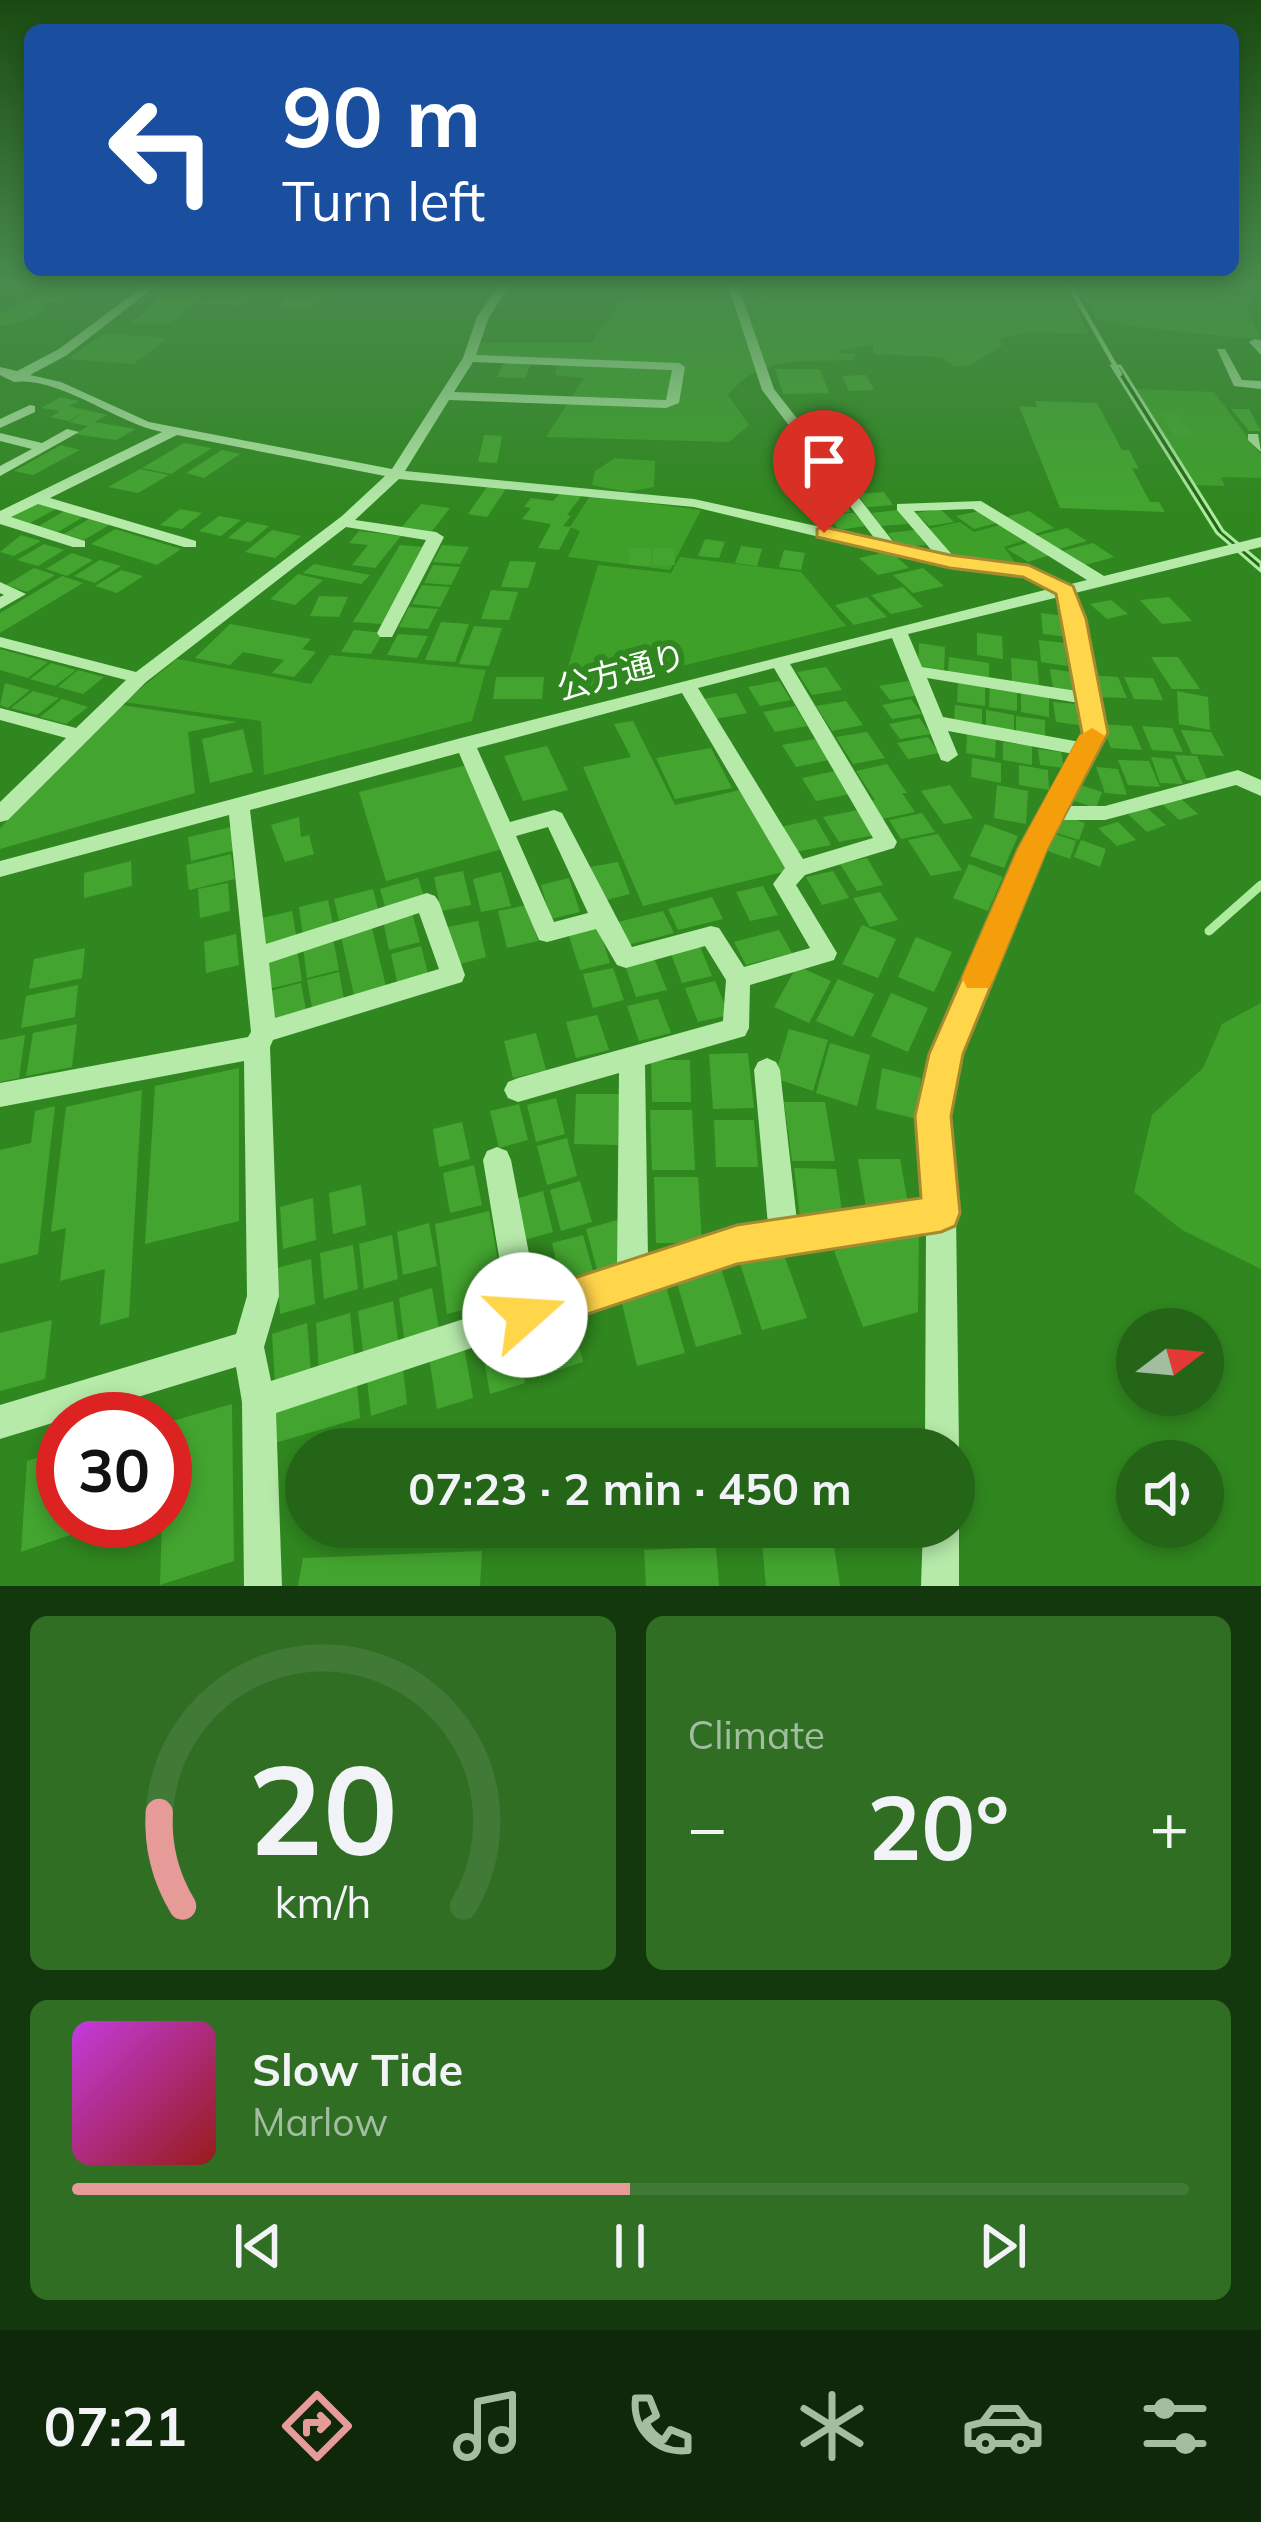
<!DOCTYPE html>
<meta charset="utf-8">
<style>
body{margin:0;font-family:Mulish,"Noto Sans JP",sans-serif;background:#306e24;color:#f1f3f6;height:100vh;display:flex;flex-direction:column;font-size:45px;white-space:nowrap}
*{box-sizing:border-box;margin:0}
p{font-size:39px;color:#a3bda1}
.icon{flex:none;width:66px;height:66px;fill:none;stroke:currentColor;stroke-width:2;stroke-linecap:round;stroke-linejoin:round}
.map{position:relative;height:1586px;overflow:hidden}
.side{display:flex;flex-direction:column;gap:30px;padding:30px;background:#14380d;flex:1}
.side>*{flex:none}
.top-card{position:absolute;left:24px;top:24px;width:1215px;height:252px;border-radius:18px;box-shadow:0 6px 18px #0003;background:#1a4fa0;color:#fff;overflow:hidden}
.needle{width:78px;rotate:74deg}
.fabs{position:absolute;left:1116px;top:1308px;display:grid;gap:24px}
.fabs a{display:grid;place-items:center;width:108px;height:108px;border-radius:50%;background:#246517;box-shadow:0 6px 18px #0003;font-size:60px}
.speed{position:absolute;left:36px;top:1392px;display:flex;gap:24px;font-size:60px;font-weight:700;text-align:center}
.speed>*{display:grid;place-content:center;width:156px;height:156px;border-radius:50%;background:#246517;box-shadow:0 6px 18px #0003;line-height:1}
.speed .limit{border:18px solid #d22;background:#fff;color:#111}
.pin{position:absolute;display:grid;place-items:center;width:102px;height:102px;color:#fff;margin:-123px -51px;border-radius:50% 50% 50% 0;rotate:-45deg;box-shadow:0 0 12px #0007}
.pin .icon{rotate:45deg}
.me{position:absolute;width:132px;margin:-66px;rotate:71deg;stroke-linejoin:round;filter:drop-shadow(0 0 9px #0008)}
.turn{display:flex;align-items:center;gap:42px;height:252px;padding:0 60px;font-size:54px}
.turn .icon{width:156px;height:156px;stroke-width:2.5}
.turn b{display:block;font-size:84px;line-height:102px}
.big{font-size:90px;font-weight:700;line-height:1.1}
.side .tile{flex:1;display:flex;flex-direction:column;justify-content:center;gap:18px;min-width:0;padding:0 42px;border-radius:18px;background:#306e24}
.side .dial{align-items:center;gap:0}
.dial svg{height:312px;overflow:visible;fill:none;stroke:#417936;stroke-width:7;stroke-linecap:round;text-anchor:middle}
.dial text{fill:#f1f3f6;stroke:none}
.song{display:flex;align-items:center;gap:36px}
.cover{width:144px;height:144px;border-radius:18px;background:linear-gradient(135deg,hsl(290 70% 55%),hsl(0 70% 35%))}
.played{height:12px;border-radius:6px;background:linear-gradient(90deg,#e69b98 50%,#417936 50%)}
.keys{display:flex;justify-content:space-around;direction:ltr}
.heat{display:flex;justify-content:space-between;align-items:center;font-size:66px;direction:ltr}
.side .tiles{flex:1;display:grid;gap:30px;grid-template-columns:1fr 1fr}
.tile:last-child{grid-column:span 2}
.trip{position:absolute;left:285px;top:1428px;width:690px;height:120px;border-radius:60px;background:#246517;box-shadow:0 6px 18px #0003;font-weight:700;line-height:120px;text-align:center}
.dock{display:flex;height:192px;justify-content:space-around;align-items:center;background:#0e2809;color:#a3bda1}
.dock .icon{width:84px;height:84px}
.dock .active{color:#e69b98}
.dock b{font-size:54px;color:#f1f3f6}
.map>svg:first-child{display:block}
</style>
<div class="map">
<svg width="1261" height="1586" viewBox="0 0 1261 1586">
<rect width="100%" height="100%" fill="#30871f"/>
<path fill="#3ea029" d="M623,285H945L949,293L950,285H1064L1089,334L1028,332L998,339L1003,345L970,365L956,367L941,357L874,354L873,344L836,352L858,354L853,360C805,362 761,354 728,395L749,425L729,442L546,437L584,378L555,375L559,359L475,356L481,343H592L618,304L644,297Z
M1079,285H1261L1247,309L1261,339C1240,338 1108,326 1098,319C1089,312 1084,296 1079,285Z
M105,333L168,338L133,364L67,359Z
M1134,389L1214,392L1261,455V478L1221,477L1225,486L1193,485Z
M615,458L655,461L654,487L627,492L592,485L595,471Z
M590,496L701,510L670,570L568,557L580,531L570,527Z
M960,522L974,532L1000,525L1026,540L1004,547L1016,564L951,556L927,529Z
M680,557L801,572L846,626L574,692L566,674L598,565L671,573Z
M330,655L486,670L472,721L264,775L261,721L124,702L177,659L311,684Z
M1261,1003V1269L1182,1230L1134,1192L1152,1115L1203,1068L1222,1024Z"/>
<path fill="#226615" stroke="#acec9c" stroke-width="3" d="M1112,366H1120L1223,531L1261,563V571L1217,533Z"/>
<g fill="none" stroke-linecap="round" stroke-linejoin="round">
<path stroke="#acec9c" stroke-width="4.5" d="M1069,285L1120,374"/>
<path stroke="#acec9c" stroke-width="9" d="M1209,931L1261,885"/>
</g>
<path fill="#43a52f" d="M222,285L294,286L332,285L311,308L278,306L286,296L251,295L243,305L203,304Z
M169,289H205L172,323H132Z
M43,293L73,297L50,301L40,306L51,307L26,320L0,326V314Z
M504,362L531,364L525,378L497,377Z
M775,369H820L829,393L783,394Z
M866,375L874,390L849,391L842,376Z
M61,397L79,401L69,406L107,415L94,422L136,429L116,440L75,434L88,426L69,422L85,412L68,421L50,417L60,411L41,408Z
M1035,401L1097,403L1122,450H1129L1139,469L1132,468L1150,502H1159L1165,512L1060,508L1019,406L1037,407Z
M1231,409H1249L1261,431H1249Z
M1162,414L1180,415L1192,437L1174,436Z
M484,435L502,436L497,463L478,462Z
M184,443L212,448L171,474L142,468Z
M61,445L80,450L33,475L14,471Z
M222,450L240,454L204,478L186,473Z
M140,469L169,475L138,493L108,487Z
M489,484L508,486L487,517L468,514Z
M561,492L582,495L567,515L571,516L563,526L571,527L559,550L538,548L551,524L522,519L531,508L524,507L531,498L553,501Z
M884,492L893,505L867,507L858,494Z
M819,498H846L850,512L822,511Z
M37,503L56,509L30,523L11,517Z
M421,504L450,508L432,531L402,527Z
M180,509L202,513L182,529L160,525Z
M940,509L954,522L929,526L916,513Z
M898,510L908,524L881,526L872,513Z
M64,511L83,517L58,532L39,526Z
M979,511L997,523L974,529L956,516Z
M1029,511L1054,528L1031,535L1006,517Z
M848,513H854L865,526L839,530L828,516Z
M219,516L241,520L221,536L199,531Z
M89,519L109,525L84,540L64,534Z
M247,522L269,526L250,542L228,538Z
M1067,528L1087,541L1056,550L1036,536Z
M115,529L158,542L181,549L157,565L91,544Z
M272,530L301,536L275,558L245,552Z
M915,530L926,545L898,547L888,533Z
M359,531L401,536L375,568L352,565L368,545L349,543Z
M21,535L41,541L14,556L0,552Z
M705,539L725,542L719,558L698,556Z
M1029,542L1050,555L1028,562L1007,549Z
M1093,543L1114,557L1082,566L1062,551Z
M44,544L64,550L38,566L17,560Z
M400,545L426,547L382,624L353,622Z
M442,545L469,547L460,564L433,562Z
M741,546L762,549L757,566L735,563Z
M629,548H651V565H629Z
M653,548H674L675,565H653Z
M784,550L805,553L801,570L779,567Z
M890,551L909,568L878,575L859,558Z
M72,553L93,560L67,576L46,569Z
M100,560L121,566L95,583L74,576Z
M510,561L536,562L528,588L501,587Z
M314,564L370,575L361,584L303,573Z
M433,565L460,567L451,585L424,583Z
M34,568L55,575L27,592L6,585Z
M923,568L944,586L913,593L893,575Z
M121,570L143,576L117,593L95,586Z
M298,574L323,580L295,605L270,599Z
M62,576L83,583L0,633V613Z
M422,585L450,587L440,607L412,604Z
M903,587L923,607L891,614L871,595Z
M491,590L518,592L509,620L481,619Z
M319,596L348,597L339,617L310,616Z
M867,597L887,617L854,625L835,605Z
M1169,597L1192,621L1162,624L1140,600Z
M1111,600L1128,614L1107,619L1090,604Z
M409,607L438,609L428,629L399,627Z
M1041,613L1066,616L1068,637L1043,634Z
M441,622L469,624L455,662L425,660Z
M230,624L311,639L302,649L316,652L294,677L272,673L284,660L243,652L230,665L195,658Z
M474,626L502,628L489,666L459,664Z
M354,630L383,633L371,654L341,652Z
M977,633L1002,636L1003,659L977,655Z
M398,634L428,636L417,658L387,655Z
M1039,640L1065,643L1067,666L1041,662Z
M919,643L945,647L944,670L918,666Z
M0,649L22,655L48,662L28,678L0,670Z
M949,657L989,663V678L948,672Z
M1151,657H1178L1200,689H1172Z
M1011,658L1037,661L1039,685L1012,681Z
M51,663L76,670L55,686L30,679Z
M826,667L842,690L812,695L797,672Z
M1050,669L1072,672L1075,691L1053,688Z
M78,670L104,677L83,694L58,687Z
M1089,675L1118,677L1127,698L1098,697Z
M496,677H544L542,699H493Z
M1124,677L1153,678L1163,700L1134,699Z
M958,680L985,684V706L957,702Z
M779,681L791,700L760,706L748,687Z
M908,681L919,695L890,700L879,686Z
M5,683L30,690L8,708L0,705Z
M990,684L1017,689V711L989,707Z
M1021,690L1049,694V717L1021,712Z
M33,691L59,698L37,715L11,708Z
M1177,691L1208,697L1210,730L1179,724Z
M736,693L747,713L715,719L704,699Z
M62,699L88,707L66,724L40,717Z
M911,699L922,714L892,719L882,705Z
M846,701L863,725L832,731L816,706Z
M1053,702L1076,704L1079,725L1056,722Z
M121,705L237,722L188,732L195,793L0,849V828Z
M955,705L982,709V727L954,722Z
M795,706L807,726L775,732L763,712Z
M986,710L1014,715V732L986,727Z
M1016,716L1045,720V738L1016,733Z
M919,718L931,734L900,739L889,724Z
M633,721L675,805L740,790L787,871L643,906L583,767L631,757L614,724Z
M1101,724L1132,726L1142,750L1111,748Z
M1142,726L1172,728L1183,752L1152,750Z
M243,729L253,772L210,783L202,739Z
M1181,730L1211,732L1224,756L1192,754Z
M867,732L885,758L853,764L836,737Z
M967,734L996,739L995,758L966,753Z
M928,737L939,753L908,759L897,743Z
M815,739L829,760L796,767L782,745Z
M1003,742L1032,746V765L1003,760Z
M547,746L568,790L523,801L504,756Z
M711,748L732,788L675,799L656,758Z
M1038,749L1061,752L1064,768L1040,765Z
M1175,755L1197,756L1208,782L1186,780Z
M1151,757L1172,759L1183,784L1160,783Z
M972,758L1001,763V783L971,777Z
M1118,760L1149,761L1160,787L1128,785Z
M471,764L506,848L386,881L359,792Z
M887,764L907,793H902L915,812L882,819L870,801L875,800L856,771Z
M1019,765L1048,770L1049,790L1019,785Z
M1096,767L1118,769L1127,795L1105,793Z
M835,771L850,794L816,801L802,778Z
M1078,784L1102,792L1096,808L1072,800Z
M950,785L973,818L944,824L921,791Z
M997,785L1028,791L1026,824L994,818Z
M1178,796L1198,814L1179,820L1160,802Z
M1147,808L1166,825L1147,832L1128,814Z
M858,810L874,835L839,842L823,817Z
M922,813L935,832L901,839L889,820Z
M1061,815L1085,823L1079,840L1054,832Z
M299,817L301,837L309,835L314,854L285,862L271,825Z
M816,819L831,845L795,852L781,827Z
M1118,822L1136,840L1117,846L1098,828Z
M985,824L1018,836L1004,868L970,856Z
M232,827L236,850L191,861L188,837Z
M1052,833L1076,841L1070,859L1045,850Z
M938,834L962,870L931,876L908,840Z
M1081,840L1106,849L1100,867L1074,857Z
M231,854L235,879L189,890L186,865Z
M867,858L883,885L857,891L840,864Z
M131,861L132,886L84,898V873Z
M618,862L630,894L602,901L590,867Z
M969,864L1003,877L988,911L953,898Z
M463,871L471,905L441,911L434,877Z
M833,871L849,898L822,905L806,877Z
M501,872L511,906L481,912L473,879Z
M418,878L425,899L386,910L380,889Z
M569,878L580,912L551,919L541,885Z
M228,883L230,911L200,918L198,889Z
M763,886L778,915L750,921L736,892Z
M373,889L378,909L339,920L334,899Z
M880,892L898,920L870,927L853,898Z
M712,897L723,919L678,930L668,909Z
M328,900L334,928L303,936L299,907Z
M527,905L538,941L507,948L498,911Z
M292,911L297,940L266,948L262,918Z
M663,911L674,933L628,945L618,922Z
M412,913L420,942L389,950L383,920Z
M478,921L486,957L456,965L448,927Z
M862,925L896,939L878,978L842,964Z
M598,926L610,963L580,970L568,933Z
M372,928L387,991L355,1000L341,936Z
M779,930L792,953L746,965L734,942Z
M236,934L239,965L206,973L204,942Z
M916,937L952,952L934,992L898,977Z
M333,939L339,970L307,978L303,947Z
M699,944L712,976L682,983L670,951Z
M421,946L429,977L398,986L391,954Z
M85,948L82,978L29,989L34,959Z
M297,949L302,981L269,989L265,957Z
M654,958L667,990L636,997L625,965Z
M797,966L831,981L809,1023L774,1007Z
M613,968L624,1000L593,1008L583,974Z
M339,972L345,1004L313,1013L307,980Z
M838,979L874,994L853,1037L816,1021Z
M715,981L729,1015L698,1022L685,988Z
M301,983L307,1016L273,1025L269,991Z
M78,985L75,1017L21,1028L26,996Z
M891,993L928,1008L908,1052L871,1036Z
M658,999L671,1033L639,1041L627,1006Z
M597,1015L609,1050L576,1058L566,1022Z
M77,1024L72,1067L26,1076L33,1033Z
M789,1029L828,1040L813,1091L774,1078Z
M536,1033L546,1070L513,1078L504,1041Z
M25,1035L19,1078L0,1082V1040Z
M830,1043L870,1055L857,1106L816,1093Z
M748,1053L754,1108L713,1109L709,1054Z
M651,1060H690L691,1102H652Z
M239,1068V1221L145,1244L155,1086Z
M882,1068L921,1078L917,1119L876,1109Z
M142,1090L129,1317L100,1325L105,1269L60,1281L66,1228L51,1232L66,1107Z
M576,1094H619L618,1145L574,1144Z
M556,1098L565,1134L536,1142L527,1105Z
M784,1102H825L835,1161H792Z
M519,1104L528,1140L499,1148L490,1111Z
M55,1106L38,1254L0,1264V1150L31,1143L35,1111Z
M650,1110H692L695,1170H652Z
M714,1120H754L758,1167H716Z
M462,1122L470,1159L439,1167L433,1129Z
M567,1138L577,1176L547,1185L537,1146Z
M858,1159H900L909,1209L866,1208Z
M474,1165L482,1205L450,1213L443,1173Z
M794,1168L836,1169L843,1219L800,1218Z
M654,1177H698L702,1243H656Z
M580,1181L592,1222L561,1231L550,1190Z
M361,1185L366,1225L333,1234L329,1193Z
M543,1191L553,1232L521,1241L512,1200Z
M313,1198L316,1240L283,1249L280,1207Z
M489,1211L505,1299L447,1314L435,1224Z
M617,1220L630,1263L598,1273L586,1229Z
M429,1223L437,1266L403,1275L397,1232Z
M919,1229L918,1312L863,1327L834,1251Z
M392,1235L398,1279L364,1289L359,1244Z
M583,1235L595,1278L562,1288L552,1243Z
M353,1245L358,1289L324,1299L320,1253Z
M781,1247L807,1318L762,1330L738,1258Z
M311,1259L315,1304L280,1314L277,1268Z
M719,1262L742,1334L696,1347L674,1273Z
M664,1279L685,1353L637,1366L619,1291Z
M432,1288L440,1335L405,1345L399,1298Z
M393,1301L399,1349L364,1359L358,1311Z
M350,1313L355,1362L319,1373L316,1323Z
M571,1313L583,1362L549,1373L538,1323Z
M52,1320L45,1379L0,1391V1333Z
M307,1323L311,1372L275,1383L272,1334Z
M515,1333L525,1383L490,1394L481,1343Z
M464,1347L473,1398L437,1409L429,1357Z
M403,1368L407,1404L371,1416L367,1380Z
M357,1384L360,1418L275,1443L274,1408Z
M232,1404L234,1561L160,1585L165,1423Z
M63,1449V1521H96V1526L21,1552L27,1461Z
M833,1540L840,1586H766L762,1543Z
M716,1547L719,1586H646L644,1550Z
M482,1551L480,1586H298L303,1558Z"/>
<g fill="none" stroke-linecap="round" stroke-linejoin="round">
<path fill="#b5eaa9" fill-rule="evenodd" d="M145,285H157L67,355L30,375L61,382L149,422L392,469L463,358L477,317L499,285H510L489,317L476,355L679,363L685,367L679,403L666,408L449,400L405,471L694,499L875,539L762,390L728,285H738L774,389L895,544L933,552L897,510V504L981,501L1104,576L1261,537V547L1075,593L1105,733L1066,806H1105L1238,770L1261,780V796L1236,785L1105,820H1058L1043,849L959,1054L947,1116L956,1213L959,1449L954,1461V1449H925L926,1230L737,1260L276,1413L282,1586H244L242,1402L236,1367L0,1439V1405L236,1334L247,1296L244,1061L0,1107V1083L248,1037L251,1032L229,815L0,877V861L465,737L1049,589L1024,576L891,554L694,507L399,479L355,520L436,532L444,537L392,637H380L377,633L426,540L346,527L146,682L8,820L0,822V802L66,738L0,720V708L76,728L126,680L0,647V637L136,672L342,516L385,476L177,435L50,498L196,541V547H184L38,504L11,517L85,541V547H73L0,524V511L162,432C116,423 59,376 14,382L0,375V367L17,371L59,349ZM473,362L672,370L666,400L454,392ZM973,509L1087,580L1067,585L1034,569L954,557L914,511ZM1059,597L1077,691L922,667L908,634ZM892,638L941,760L948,762L958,755L948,731L1074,754L1021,849L933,1054L919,1116L925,1201L797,1221L780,1070L776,1062L767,1058L758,1062L754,1070L768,1225L737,1230L648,1259L645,1065L745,1036L749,1028L750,985L834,960L837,953L796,885L805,875L894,848L897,842L790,664ZM774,668L873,838L803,859L698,688ZM927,678L1079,703L1085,733L1080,742L943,717ZM682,693L785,868L773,884L810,948L744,967L719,928L711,926L632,947L562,813L554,810L510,822L477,748ZM459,753L539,940L547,942L596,929L617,965L626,968L705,946L726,980L723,1021L518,1078L508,1082L504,1090L508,1098L518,1102L619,1073L617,1269L537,1295L511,1160L507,1151L497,1147L487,1151L483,1160L507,1305L271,1381L264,1347L279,1296L270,1047L273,1040L462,982L465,975L439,902L435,896L427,893L266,944L250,810ZM548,827L588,913L554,922L516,836ZM419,913L439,969L275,1018L269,963Z
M1255,339L1261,340V355L1249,342Z
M1217,349H1225L1242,380L1261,381V389L1234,386Z
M30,405L35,406V412L0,428V419Z
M67,429L79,432L0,476V466L32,449L0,441V433L42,443Z
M1248,434H1258L1261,452L1248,440Z
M0,582L26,594L0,609V597L4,595L0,593Z
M954,1515L959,1527V1586H921L923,1527H954Z"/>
</g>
<linearGradient id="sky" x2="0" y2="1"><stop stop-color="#1a4a11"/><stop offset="0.56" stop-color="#488b4d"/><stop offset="1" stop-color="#488b4d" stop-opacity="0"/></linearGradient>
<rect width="1261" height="508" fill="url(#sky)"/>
<path fill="#ffd54a" stroke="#a68a30" stroke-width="3" d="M824,527L950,555L1028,565L1073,586L1086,619L1108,733L1047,849L963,1054L951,1116L960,1213L955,1226L941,1232L737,1264L525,1335L511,1329L505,1315L511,1300L525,1294L737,1225L921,1198L915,1116L929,1054L1018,849L1082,733L1056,594L1023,577L950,568L817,537V529Z"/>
<path fill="#f59e0b" d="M1092,728L1105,736L1047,849L994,978L989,988H967L962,978L1018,849L1079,736Z"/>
<g text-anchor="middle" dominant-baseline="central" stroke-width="12" stroke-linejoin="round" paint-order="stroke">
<g font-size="33" fill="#fff" stroke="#30871f">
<text transform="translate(621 671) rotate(-15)">公方通り</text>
</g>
</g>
</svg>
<div class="fabs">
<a><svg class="needle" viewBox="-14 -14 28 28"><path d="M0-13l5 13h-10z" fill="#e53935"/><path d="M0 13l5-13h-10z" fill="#a3bda1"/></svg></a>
<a><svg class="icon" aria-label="sound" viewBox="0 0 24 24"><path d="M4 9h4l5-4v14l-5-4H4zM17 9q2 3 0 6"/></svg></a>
</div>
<div class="speed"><div class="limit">30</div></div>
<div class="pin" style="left:824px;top:533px;background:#d93025"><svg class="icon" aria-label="arrive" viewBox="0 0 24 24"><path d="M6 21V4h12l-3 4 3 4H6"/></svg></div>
<svg class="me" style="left:525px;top:1315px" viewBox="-20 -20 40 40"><circle r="19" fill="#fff"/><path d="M0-13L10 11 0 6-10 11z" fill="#ffd54a"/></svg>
<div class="trip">07:23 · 2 min · 450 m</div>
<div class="top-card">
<div class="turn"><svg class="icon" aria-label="left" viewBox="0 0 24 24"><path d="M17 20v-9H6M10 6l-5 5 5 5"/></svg><div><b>90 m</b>Turn left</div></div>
</div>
</div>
<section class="side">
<div class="tiles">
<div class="tile dial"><svg viewBox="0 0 100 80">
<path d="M14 69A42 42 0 1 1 86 69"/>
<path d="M14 69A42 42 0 0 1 8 45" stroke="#e69b98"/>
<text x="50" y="56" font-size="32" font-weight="700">20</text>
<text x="50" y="72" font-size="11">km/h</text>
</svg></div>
<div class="tile"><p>Climate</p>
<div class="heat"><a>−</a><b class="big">20°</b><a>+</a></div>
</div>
<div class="tile">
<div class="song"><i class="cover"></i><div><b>Slow Tide</b><p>Marlow</p></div></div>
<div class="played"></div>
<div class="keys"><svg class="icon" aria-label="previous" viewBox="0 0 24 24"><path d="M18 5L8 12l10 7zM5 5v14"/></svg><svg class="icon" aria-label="pause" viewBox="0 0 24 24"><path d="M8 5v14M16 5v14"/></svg><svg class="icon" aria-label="next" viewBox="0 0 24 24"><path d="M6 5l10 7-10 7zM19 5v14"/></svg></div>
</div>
</div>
</section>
<nav class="dock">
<b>07:21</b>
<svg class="icon active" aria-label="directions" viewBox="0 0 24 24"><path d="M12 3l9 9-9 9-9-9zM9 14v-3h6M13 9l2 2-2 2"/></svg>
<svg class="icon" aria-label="music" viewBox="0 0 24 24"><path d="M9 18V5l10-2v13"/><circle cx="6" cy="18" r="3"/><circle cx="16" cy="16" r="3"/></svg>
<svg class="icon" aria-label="phone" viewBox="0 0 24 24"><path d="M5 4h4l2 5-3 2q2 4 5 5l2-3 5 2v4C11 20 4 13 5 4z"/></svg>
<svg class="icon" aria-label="climate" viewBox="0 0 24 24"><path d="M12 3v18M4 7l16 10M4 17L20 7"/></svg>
<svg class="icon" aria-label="car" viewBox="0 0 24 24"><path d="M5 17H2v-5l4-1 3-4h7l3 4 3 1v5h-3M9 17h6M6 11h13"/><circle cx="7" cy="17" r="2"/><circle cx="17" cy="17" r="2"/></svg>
<svg class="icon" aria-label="filters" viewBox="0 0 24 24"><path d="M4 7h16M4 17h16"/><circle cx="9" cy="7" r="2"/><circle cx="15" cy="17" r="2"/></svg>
</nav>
